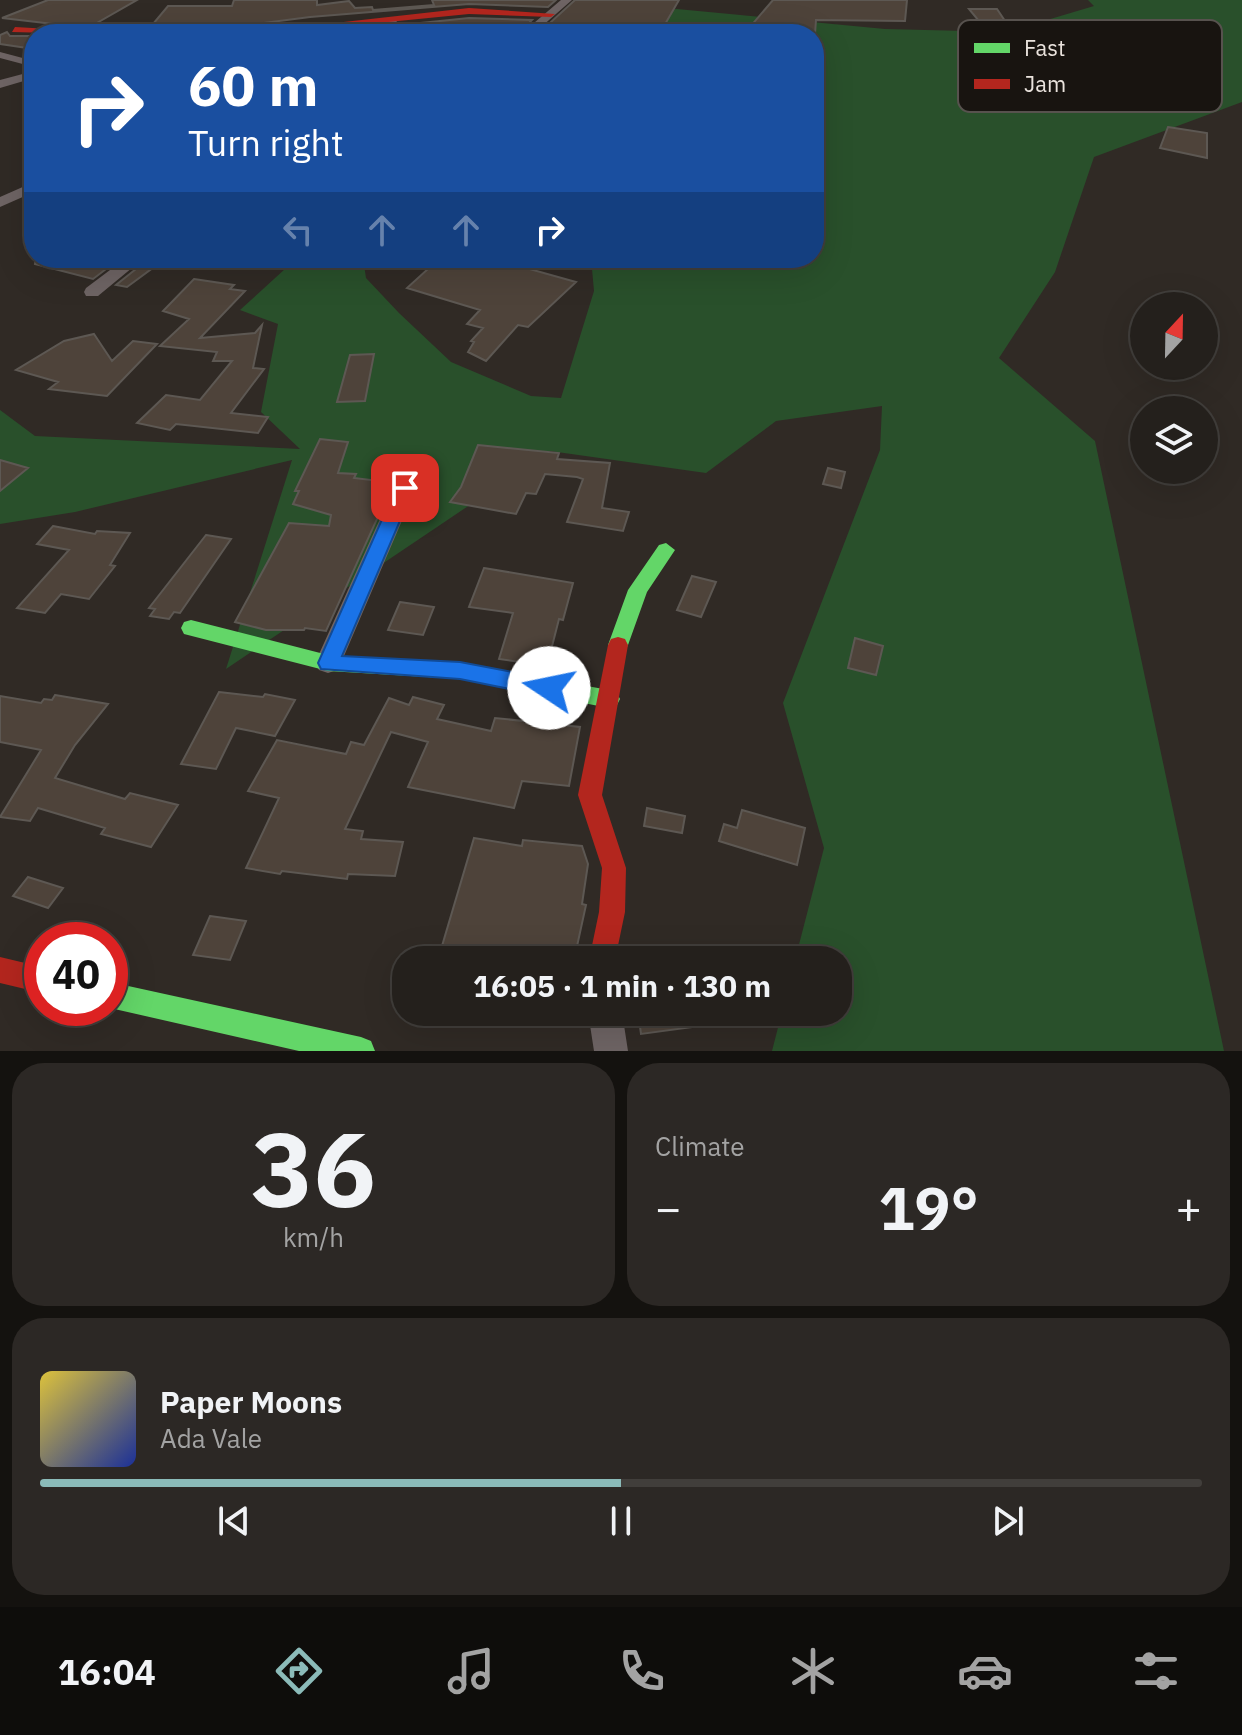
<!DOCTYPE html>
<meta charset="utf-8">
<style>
body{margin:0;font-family:"IBM Plex Sans",sans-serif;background:#2c2825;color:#f1f3f6;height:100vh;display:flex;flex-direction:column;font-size:30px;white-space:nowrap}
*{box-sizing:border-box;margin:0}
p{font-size:26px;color:#a3a3a3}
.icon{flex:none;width:44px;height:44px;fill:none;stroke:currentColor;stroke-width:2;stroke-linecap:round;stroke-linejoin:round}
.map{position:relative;height:1051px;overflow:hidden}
.details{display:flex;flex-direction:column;gap:12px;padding:12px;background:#14120f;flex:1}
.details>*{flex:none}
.banner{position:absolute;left:24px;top:24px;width:800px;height:244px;border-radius:32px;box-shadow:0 8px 32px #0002,0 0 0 2px #413e3b;background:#1a4fa0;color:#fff;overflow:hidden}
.needle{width:52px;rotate:22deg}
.fabs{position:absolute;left:1130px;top:292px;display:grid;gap:16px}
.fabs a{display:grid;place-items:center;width:88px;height:88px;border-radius:50%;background:#24201c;box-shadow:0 8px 32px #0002,0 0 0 2px #413e3b;font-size:40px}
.speed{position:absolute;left:24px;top:922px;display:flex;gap:16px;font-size:40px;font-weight:700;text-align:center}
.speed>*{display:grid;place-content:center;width:104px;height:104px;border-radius:50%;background:#24201c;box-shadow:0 8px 32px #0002,0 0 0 2px #413e3b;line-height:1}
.speed .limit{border:12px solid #d22;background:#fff;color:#111}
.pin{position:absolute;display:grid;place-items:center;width:68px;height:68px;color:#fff;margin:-34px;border-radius:16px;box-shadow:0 4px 12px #0006}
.me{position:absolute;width:88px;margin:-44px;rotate:281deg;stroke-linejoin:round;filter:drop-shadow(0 0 6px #0008)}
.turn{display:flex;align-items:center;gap:28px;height:168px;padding:0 32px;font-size:36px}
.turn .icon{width:104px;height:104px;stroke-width:2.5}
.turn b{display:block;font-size:56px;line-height:68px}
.lanes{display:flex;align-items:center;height:76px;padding:0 32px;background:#0003;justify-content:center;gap:40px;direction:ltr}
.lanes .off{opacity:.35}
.big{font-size:60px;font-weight:700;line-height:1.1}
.details .tile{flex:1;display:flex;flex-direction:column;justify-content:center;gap:12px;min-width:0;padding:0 28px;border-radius:32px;background:#2c2825}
.details .dial{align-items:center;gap:0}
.dial b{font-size:104px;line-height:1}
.song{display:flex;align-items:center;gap:24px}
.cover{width:96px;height:96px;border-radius:12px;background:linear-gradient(135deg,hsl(50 70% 55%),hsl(230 70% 35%))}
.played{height:8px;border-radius:4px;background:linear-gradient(90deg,#8bbbb9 50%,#413e3b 50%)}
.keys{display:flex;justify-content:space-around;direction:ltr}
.heat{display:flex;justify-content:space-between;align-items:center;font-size:44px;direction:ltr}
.details .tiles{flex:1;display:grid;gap:12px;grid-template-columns:1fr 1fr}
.tile:last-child{grid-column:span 2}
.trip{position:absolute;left:392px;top:946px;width:460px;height:80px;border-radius:32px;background:#24201c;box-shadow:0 8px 32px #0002,0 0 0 2px #413e3b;font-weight:700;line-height:80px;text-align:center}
.dock{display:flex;height:128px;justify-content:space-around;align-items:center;background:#0e0d0b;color:#a3a3a3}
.dock .icon{width:56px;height:56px}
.dock .current{color:#8bbbb9}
.dock b{font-size:36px;color:#f1f3f6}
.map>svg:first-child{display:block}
</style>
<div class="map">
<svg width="1242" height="1051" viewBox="0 0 1242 1051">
<rect width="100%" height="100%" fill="#302a25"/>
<path fill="#29502b" d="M1088,0H1242V102L1094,157L1055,272L999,358L1095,441L1224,1051H772L782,1012H838V960H795L824,848L783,703L880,450L882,406L776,421L706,473L550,451L226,669L292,460L75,512L0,524V410L35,436L300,449L261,412L278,324L240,310L297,258H363L366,278L399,313L451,362L531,396L561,398L594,291L591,258H814V34H640L644,11L677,9L885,29L1007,32L1094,6Z"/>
<path fill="#4e433a" stroke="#5d5853" stroke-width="2" d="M48,0H137L88,28L2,18Z
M234,0H317V5L349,1L355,8L372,7L373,10L434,5L432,0H556L548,7L469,4L310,17L241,26L231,32L208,33L211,28L148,30L168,6H232Z
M575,0H679L664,26L651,25V34L540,32Z
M773,0H907L905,21L816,20L815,34H744Z
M969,9H997L1009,27L983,26Z
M469,18L532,20L518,34L492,30V34H399L403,30L402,25Z
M7,32L10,36H34V49L0,44V35Z
M1168,127L1207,133V158L1160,148Z
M36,258H105L118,260L93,279L35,264Z
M440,258H512L508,263L576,282L528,327L518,325L486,361L468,352L474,342L471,341L483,328L467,324L480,310L407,288Z
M141,265L154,267L127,287L116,285Z
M194,279L234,285L230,289L245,291L200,338L255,333L262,325L253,368L264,369L231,413L268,417L258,433L176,424L170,430L137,423L166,395L200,400L232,361H213L217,352L160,346L189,319L163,311Z
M94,334L112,361L133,341L157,344L107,396L49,389L58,382L16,370L64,341Z
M374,354L365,401L337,402L350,355Z
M320,439L348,442L338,473L356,474L354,478L388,482L386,486H392L326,631L305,628L304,630H266L235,622L289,523L329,526L331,515L293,504L299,491H295Z
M478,445L559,453L557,459L610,463L602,508L629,512L623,531L567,522L583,479L577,477L545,474L536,494L526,493L516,514L450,502L461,487Z
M0,460L28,468L0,491Z
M828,468L845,472L841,488L823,484Z
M53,526L95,534L97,531L130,533L110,565L115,566L89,599L61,594L45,613L17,608L69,550L37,544Z
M206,535L231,539L180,613L174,612L169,619L150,616L155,609L149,608Z
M484,568L573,583L563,620L559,619L547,666L499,659L513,613L469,607Z
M692,576L716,582L701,617L677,610Z
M400,602L434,607L423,635L388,630Z
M855,638L883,646L876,675L848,668Z
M219,692L263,697L265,694L295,700L275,736L236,728L216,769L181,764Z
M55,695L108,704L75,745L55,778L125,799L130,793L178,805L151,847L101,834L105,828L38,808L30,821L0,817L41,750L0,742V696L41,703L44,699L52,700Z
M413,697L444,705L437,719L491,731L495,718L580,727L569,786L522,781L514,808L408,787L428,742L391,732L345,829L363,831L361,839L403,842L395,876L348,874L347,879L282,871L280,874L246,868L279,798L248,791L277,740L346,754L351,742L364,745L389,698L409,705Z
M647,808L685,816L682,833L644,826Z
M742,810L805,828L797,865L719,841L724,824L737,828Z
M474,838L522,846L523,840L582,846L588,864L582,904L586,905L574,960H490L491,955L442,946Z
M28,877L63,888L48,908L13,896Z
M210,916L246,921L230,960L193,955Z
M638,1012H722L723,1023L641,1034Z"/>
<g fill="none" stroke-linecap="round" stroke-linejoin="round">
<path fill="#6e6464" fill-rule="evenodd" d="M561,0H572L533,34H521Z
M387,18L396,20L400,29L395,34H383L389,28Z
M0,52L34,61V67L0,58Z
M34,71V78L0,88V80Z
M34,111V120L27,115Z
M34,182V192L0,207V197Z
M126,258H144L98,296H86L84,292L86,288Z
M405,481L412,483L416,488L341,663L337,670L328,673L319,670L315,663L394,488L398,483Z
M588,1012H622L628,1051H594Z"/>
<path fill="#63d668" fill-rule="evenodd" d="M666,543L675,550L647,592L628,645L625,651L618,653L611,651L608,645L628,590L659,545Z
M191,620L328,655L460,663L609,690L617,693L620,699L617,705L609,708L460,679L328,671L184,634L181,628L184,622Z
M110,982L361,1037L371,1041L375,1051H299L110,1008Z"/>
<path fill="#b3261e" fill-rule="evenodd" d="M469,8L555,14L551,17L469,14L267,34H237Z
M15,27L85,31L89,34L12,32Z
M618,637L625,639L628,645L602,795L626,868L625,912L615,960H589L599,912L602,868L578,795L608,645L611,639Z
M0,957L42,967V993L0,983Z"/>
</g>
<path fill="#1a73e8" stroke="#114b97" stroke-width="2" d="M405,482L414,488L342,656L460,662L549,679L557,682L560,688L557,694L549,697L460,679L321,669L318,663L396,488Z"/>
<rect x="958" y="20" width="264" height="92" rx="12" fill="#181410" stroke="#57524e" stroke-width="2"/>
<rect x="974" y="43" width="36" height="10" fill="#63d668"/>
<rect x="974" y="79" width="36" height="10" fill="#b3261e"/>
<g font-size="22" fill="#eae3dd">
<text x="1024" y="56">Fast</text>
<text x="1024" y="92">Jam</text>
</g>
</svg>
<div class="fabs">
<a><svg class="needle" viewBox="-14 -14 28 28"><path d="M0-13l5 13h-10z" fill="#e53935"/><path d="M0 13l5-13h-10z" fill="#a3a3a3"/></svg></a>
<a><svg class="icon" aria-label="layers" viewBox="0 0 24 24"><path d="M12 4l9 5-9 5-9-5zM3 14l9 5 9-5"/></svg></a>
</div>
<div class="speed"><div class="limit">40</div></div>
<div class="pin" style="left:405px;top:488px;background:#d93025"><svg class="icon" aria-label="arrive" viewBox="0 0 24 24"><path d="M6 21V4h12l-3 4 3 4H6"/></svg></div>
<svg class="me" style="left:549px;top:688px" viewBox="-20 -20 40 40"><circle r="19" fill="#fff"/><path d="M0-13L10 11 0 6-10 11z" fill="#1a73e8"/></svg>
<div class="trip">16:05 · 1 min · 130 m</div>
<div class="banner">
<div class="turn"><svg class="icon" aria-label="right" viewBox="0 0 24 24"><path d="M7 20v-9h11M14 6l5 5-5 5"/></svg><div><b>60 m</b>Turn right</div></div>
<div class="lanes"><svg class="icon off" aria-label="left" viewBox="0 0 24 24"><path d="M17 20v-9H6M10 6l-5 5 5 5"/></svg><svg class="icon off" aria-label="ahead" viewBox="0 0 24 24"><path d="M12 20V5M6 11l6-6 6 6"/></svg><svg class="icon off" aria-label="ahead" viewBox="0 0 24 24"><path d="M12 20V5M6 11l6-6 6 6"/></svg><svg class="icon" aria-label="right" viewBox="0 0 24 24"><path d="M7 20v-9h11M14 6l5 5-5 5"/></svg></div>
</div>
</div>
<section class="details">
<div class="tiles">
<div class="tile dial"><b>36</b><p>km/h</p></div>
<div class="tile"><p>Climate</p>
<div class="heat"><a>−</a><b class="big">19°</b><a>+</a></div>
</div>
<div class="tile">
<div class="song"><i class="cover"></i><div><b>Paper Moons</b><p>Ada Vale</p></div></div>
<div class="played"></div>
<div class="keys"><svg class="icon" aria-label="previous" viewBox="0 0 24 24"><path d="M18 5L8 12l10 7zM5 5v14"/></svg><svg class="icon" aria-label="pause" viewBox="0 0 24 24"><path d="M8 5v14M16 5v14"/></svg><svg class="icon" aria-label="next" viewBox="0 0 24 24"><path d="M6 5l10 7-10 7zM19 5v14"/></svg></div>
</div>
</div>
</section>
<nav class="dock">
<b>16:04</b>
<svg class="icon current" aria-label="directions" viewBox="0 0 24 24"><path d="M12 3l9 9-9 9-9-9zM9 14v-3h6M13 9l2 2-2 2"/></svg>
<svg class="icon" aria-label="music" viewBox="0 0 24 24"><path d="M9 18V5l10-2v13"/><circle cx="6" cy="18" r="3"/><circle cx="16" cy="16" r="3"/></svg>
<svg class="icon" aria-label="phone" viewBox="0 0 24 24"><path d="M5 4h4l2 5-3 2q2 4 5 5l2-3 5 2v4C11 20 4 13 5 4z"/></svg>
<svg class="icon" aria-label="climate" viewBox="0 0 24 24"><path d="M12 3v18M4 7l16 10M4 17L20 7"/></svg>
<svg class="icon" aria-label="car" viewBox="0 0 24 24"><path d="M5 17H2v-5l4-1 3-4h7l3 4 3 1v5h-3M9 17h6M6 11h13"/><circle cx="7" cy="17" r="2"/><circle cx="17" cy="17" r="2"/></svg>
<svg class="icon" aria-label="filters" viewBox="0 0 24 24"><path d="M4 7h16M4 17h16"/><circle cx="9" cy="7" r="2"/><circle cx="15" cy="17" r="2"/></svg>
</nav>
